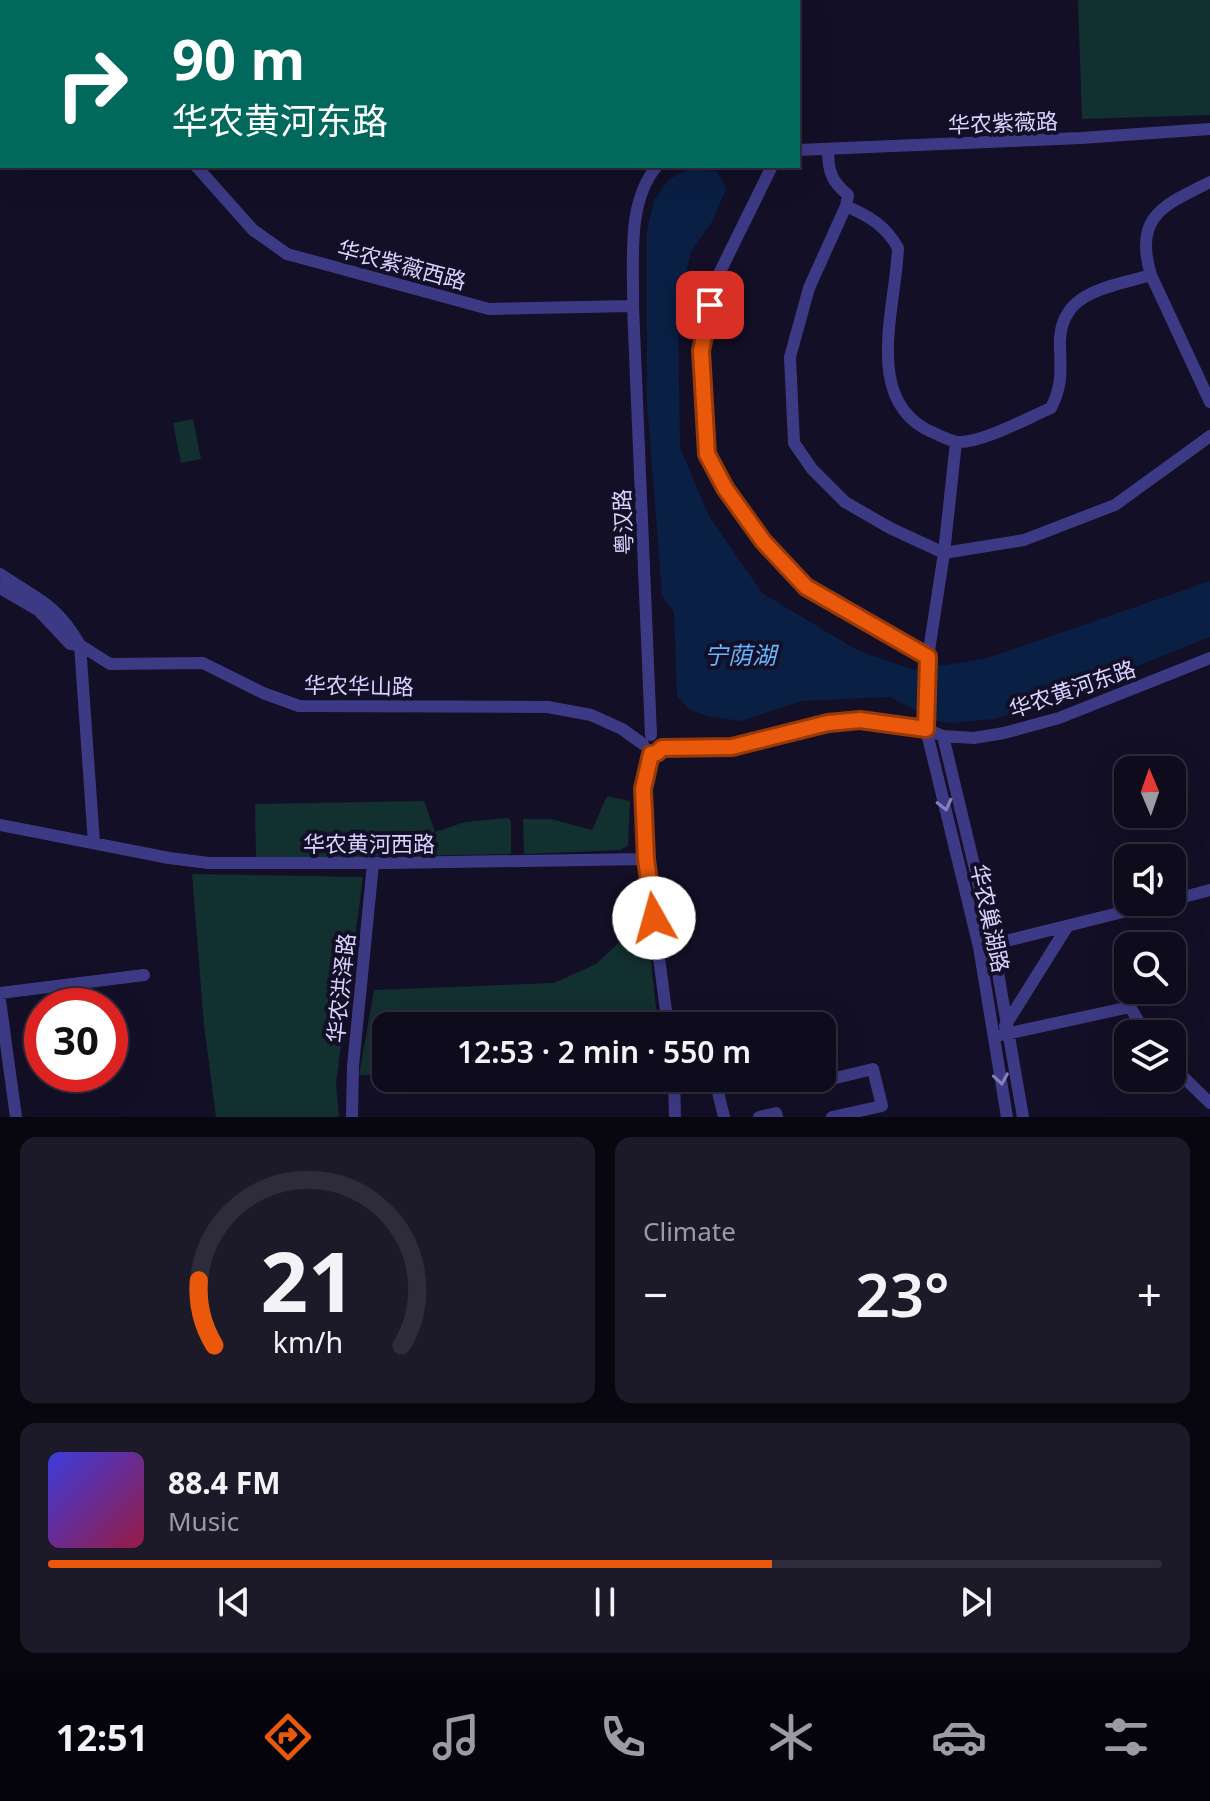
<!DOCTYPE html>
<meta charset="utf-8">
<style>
body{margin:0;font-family:"Noto Sans","Noto Sans SC",sans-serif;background:#1c1929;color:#f1f3f6;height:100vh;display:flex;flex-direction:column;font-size:30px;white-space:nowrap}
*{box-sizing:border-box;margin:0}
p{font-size:26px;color:#9b9ba3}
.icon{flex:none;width:44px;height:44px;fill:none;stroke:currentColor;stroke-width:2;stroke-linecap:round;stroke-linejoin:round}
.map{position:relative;height:1117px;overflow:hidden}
.side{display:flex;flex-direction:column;gap:20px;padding:20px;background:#08060f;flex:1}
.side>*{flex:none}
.banner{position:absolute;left:0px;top:0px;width:800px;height:168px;box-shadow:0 8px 32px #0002,0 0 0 2px #2e2b3b;background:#00695c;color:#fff;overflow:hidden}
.needle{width:52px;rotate:358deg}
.tools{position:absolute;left:1114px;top:756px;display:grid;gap:16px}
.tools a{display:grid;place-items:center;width:72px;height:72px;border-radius:16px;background:#0e0b1c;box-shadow:0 8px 32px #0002,0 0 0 2px #2e2b3b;font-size:40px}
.speed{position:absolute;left:24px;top:988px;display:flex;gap:16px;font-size:40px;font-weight:700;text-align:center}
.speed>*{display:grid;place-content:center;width:104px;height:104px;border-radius:50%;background:#0e0b1c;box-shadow:0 8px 32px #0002,0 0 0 2px #2e2b3b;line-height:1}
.speed .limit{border:12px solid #d22;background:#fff;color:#111}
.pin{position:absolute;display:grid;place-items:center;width:68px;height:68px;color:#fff;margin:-34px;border-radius:16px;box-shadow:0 4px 12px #0006}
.me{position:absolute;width:88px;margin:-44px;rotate:353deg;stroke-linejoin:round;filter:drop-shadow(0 0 6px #0008)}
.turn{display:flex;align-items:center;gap:28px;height:168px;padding:0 40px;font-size:36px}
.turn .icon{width:104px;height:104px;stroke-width:2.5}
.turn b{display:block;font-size:56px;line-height:68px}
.big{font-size:60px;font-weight:600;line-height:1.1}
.side .tile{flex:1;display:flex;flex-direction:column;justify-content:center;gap:12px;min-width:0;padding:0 28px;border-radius:16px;background:#1c1929}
.side .dial{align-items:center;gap:0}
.dial svg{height:208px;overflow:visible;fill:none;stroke:#2e2b3b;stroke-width:7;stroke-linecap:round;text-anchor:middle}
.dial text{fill:#f1f3f6;stroke:none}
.song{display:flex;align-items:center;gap:24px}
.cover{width:96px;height:96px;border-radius:12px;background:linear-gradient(135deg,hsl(240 70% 55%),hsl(340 70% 35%))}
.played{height:8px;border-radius:4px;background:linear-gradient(90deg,#ea580c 65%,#2e2b3b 65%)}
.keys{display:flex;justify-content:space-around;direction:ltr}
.heat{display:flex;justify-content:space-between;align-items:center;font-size:44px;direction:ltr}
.side .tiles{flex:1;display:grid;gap:20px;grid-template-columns:1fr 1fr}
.tile:last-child{grid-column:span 2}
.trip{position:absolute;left:372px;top:1012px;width:464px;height:80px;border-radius:16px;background:#0e0b1c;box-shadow:0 8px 32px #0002,0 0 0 2px #2e2b3b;font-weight:600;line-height:80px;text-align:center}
.tab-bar{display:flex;height:128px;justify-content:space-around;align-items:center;background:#06040b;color:#9b9ba3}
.tab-bar .icon{width:56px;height:56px}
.tab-bar .selected{color:#ea580c}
.tab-bar b{font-size:36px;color:#f1f3f6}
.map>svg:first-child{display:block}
</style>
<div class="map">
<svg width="1210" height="1117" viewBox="0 0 1210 1117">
<rect width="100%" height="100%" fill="#130f26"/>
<path fill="#12302f" d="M1078,0H1210V115L1082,119Z
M193,419L201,459L181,463L173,423Z
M607,796L630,801L628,846L620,850L524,854L523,819H551L592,830Z
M424,801L435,832L465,822L508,818L511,821V854L256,859L255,804Z
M192,874L363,877L336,1083L339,1117H216L204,1025Z
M643,887L658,1026H386V1075H359L374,990L554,983L596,964L624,938L630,888Z"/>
<path fill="#0a1f44" d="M690,169L717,171L726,189L713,220L691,252L678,305L680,448L709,516L762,593L857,650L914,670L988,658L1210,581V637L1059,697L994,719L953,723L937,721L890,697L802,701L740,721L708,716L690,710L677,696L674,612L662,595L647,402V231L654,200L669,179Z"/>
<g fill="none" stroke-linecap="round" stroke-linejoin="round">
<path stroke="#3d3a85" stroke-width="12" d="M209,0L216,2
M677,0V2
M0,50H2
M828,149C828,171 831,181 848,195L846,206L809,288L790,357L794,443L812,469L845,502L890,528L944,553L1024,540L1115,505L1210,436
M798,150L1081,138L1210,129
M196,166L253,230L287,254L489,309L633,306
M772,166L715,282L701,351L707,454L725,488L763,541L806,587L928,657
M1210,182C1164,205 1133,216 1151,275L1210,402
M846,206C869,216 886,226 898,248C896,308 861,403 934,433C941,436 950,441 958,442C983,443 1027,418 1051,408C1062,386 1061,372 1060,348C1057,291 1108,288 1151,275
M956,442L944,553L928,657L926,729L979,947L1007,1117
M0,574C38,600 56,603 80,645L94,843
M0,588L38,610L70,644L80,645L110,664L203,663L263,693L299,706L548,707L591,715L622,729L643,744
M651,735L633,306C634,261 626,203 657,166
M943,736L993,944L1023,1117
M662,748L732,747L828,723L860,720L926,729L943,736L974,738L1004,733L1059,718L1210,658
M651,754L643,789L646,859L668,1026
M0,825L169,858L209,863H388L646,859
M1172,900L1210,890
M986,946L1163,902
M0,993L144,975
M0,1000L16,1117
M1005,1026L1067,927
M1001,1035L1130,1007L1146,1034
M1172,1066L1210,1103
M674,1078L675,1117
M792,1078L794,1088L873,1069L882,1106L832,1117
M352,1117L353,1066L373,864
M724,1117L717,1088L759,1078
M759,1117L776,1113L777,1117"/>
</g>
<defs><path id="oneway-chevron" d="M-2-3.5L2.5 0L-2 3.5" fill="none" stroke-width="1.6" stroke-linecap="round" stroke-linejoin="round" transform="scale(2)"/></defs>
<g stroke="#837fbc">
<use href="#oneway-chevron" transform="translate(945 805) rotate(76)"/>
<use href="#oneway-chevron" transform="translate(1001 1079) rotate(81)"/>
</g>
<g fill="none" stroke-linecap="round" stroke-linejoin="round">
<defs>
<path id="route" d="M654,918L646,859L643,789L651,754L657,753L662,748L732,747L828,723L860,720L926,729L928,657L806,587L763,541L725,488L707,454L701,351L710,305"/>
</defs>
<use href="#route" stroke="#983908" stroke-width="20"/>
<use href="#route" stroke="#ea580c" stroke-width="14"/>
</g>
<g text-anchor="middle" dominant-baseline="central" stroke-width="8" stroke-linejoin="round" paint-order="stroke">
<g font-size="22" fill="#d9d4ff" stroke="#130f26">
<text transform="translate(1003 122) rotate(-2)">华农紫薇路</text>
<text transform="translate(402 264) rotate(15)">华农紫薇西路</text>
<text transform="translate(622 522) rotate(-92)">粤汉路</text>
<text transform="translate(359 685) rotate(1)">华农华山路</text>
<text transform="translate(1072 688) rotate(-19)">华农黄河东路</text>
<text x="369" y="843">华农黄河西路</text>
<text transform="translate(991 918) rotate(78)">华农巢湖路</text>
<text transform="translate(340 988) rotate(-84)">华农洪泽路</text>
</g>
<g font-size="24" font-style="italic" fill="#62b6ff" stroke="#130f26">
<text x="740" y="654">宁荫湖</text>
</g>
</g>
</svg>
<div class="tools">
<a><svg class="needle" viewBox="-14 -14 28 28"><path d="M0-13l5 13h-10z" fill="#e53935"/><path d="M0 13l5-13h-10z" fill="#9b9ba3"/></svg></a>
<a><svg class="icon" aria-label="sound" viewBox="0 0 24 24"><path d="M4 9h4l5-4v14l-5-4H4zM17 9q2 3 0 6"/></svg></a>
<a><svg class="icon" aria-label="search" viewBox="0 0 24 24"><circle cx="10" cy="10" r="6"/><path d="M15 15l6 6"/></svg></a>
<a><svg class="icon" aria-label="layers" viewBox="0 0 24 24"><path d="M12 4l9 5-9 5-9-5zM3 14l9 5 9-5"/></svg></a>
</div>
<div class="speed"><div class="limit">30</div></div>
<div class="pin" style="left:710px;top:305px;background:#d93025"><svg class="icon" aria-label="arrive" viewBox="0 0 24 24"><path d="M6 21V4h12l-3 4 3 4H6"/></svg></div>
<svg class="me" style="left:654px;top:918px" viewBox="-20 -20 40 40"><circle r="19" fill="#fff"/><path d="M0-13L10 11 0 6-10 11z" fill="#ea580c"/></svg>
<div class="trip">12:53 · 2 min · 550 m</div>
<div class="banner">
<div class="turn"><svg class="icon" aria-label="right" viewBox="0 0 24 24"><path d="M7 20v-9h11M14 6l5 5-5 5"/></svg><div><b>90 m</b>华农黄河东路</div></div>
</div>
</div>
<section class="side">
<div class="tiles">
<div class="tile dial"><svg viewBox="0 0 100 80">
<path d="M14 69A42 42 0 1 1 86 69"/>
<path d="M14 69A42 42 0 0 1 8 44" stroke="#ea580c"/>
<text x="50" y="56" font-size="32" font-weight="700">21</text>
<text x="50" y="72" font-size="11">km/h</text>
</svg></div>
<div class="tile"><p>Climate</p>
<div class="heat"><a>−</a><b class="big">23°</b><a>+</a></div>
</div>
<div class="tile">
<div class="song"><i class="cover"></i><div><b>88.4 FM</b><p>Music</p></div></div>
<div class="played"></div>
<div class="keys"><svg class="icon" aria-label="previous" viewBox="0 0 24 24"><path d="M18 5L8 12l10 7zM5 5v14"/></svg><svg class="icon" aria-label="pause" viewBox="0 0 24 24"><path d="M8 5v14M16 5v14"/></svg><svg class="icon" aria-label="next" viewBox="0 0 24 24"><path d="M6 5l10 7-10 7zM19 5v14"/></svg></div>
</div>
</div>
</section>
<nav class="tab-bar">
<b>12:51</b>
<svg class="icon selected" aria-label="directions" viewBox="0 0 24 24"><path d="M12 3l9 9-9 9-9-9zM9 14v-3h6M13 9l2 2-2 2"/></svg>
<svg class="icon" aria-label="music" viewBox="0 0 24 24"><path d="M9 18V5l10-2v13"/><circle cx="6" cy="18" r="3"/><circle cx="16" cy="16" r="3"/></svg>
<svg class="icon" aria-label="phone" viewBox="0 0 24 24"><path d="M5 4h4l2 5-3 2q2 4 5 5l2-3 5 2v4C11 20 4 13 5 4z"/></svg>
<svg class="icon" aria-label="climate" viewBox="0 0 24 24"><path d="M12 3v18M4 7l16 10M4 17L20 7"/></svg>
<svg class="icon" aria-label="car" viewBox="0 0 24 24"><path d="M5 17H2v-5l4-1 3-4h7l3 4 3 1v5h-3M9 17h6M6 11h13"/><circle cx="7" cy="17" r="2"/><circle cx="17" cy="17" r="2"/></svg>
<svg class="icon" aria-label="filters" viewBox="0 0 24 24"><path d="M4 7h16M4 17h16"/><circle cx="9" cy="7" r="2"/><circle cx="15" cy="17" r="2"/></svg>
</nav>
